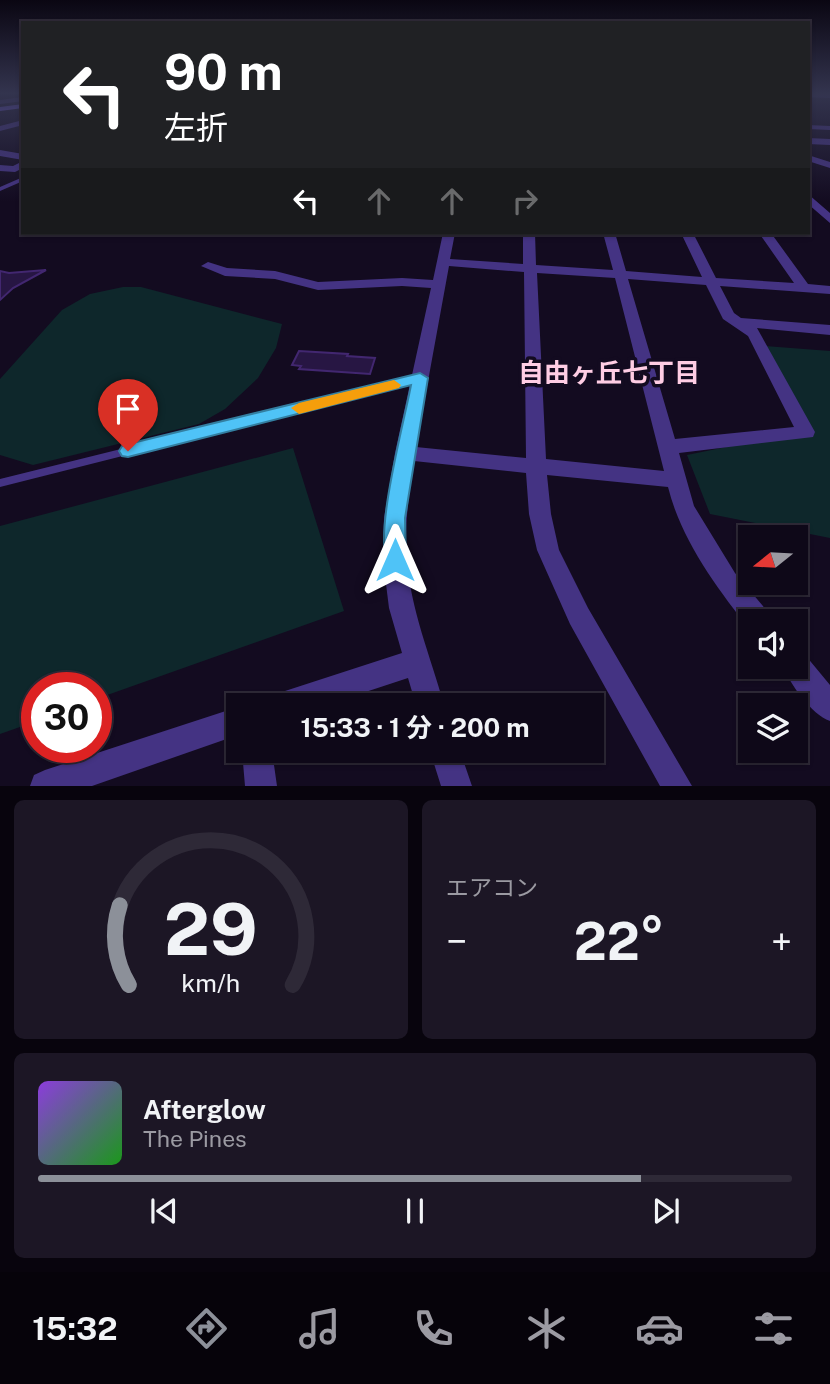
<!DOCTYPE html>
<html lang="ja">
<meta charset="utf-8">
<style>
body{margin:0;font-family:"Public Sans","Noto Sans JP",sans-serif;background:#1c1625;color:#f1f3f6;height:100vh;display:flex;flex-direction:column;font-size:26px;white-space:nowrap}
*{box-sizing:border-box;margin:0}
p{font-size:23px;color:#9b9aa2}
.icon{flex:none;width:38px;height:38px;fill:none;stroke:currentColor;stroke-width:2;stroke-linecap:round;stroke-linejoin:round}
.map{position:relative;height:786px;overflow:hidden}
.details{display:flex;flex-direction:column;gap:14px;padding:14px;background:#08040d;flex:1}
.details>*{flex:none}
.hud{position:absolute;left:21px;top:21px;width:789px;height:214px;border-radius:0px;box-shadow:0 2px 5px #0004,0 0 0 2px #2e2937;background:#202124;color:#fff;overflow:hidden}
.needle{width:46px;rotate:252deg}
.buttons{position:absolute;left:738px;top:525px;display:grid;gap:14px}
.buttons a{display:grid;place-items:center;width:70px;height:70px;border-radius:0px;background:#0e0818;box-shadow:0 2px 5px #0004,0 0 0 2px #2e2937;font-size:35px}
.speed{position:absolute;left:21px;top:672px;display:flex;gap:14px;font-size:35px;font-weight:700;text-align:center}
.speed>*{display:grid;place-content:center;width:91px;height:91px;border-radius:50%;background:#0e0818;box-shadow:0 2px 5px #0004,0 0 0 2px #2e2937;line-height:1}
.speed .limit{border:10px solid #d22;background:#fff;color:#111}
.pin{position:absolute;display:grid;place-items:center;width:60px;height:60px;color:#fff;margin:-72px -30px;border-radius:50% 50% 50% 0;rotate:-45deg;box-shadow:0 0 7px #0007}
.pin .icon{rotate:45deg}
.me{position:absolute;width:77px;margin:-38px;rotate:0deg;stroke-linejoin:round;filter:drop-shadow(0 0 5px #0008)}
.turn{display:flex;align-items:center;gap:24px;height:147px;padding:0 28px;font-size:32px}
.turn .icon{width:91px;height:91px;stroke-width:2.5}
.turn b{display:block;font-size:49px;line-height:60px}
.lanes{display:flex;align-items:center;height:66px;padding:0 28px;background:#0003;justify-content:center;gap:35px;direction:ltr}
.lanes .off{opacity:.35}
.big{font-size:52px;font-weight:700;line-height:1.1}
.details .tile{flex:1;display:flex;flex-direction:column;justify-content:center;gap:10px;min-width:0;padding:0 24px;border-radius:10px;background:#1c1625}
.details .dial{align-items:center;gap:0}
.dial svg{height:182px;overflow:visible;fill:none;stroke:#2e2937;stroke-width:7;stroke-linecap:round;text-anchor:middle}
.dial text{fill:#f1f3f6;stroke:none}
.song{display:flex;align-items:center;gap:21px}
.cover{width:84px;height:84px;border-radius:10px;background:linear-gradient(135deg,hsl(270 70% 55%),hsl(120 70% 35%))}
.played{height:7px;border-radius:4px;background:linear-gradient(90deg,#8c9099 80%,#2e2937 80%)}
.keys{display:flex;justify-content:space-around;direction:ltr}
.heat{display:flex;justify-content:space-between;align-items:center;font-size:38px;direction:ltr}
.details .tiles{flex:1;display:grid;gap:14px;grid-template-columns:1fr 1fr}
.tile:last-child{grid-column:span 2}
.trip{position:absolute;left:226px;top:693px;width:378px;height:70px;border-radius:0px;background:#0e0818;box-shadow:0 2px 5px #0004,0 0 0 2px #2e2937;font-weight:700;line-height:70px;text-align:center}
.menu{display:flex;height:112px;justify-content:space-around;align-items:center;background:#06030a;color:#9b9aa2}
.menu .icon{width:49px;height:49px}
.menu .active{color:#8c9099}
.menu b{font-size:32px;color:#f1f3f6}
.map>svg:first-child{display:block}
</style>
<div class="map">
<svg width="830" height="786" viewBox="0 0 830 786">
<rect width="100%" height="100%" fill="#130b20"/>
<path fill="#0e272b" d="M123,287H141L282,324L276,348L258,378L225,409L199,424L33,465L0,455V379L62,310L90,294Z
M765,346L830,351V538L710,514L687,455L809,430Z
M293,448L344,611L96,699V688H37V721L0,734V526Z"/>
<path fill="#271643" stroke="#422770" stroke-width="2" d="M46,270L13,288L0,300V271L9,273Z
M299,351L348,354L347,356L375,358L370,374L299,369L301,366L292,365Z"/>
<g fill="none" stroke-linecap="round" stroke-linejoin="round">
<path fill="#443383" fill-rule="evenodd" d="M23,177V181L0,191V187Z
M420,375L425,378L423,380L0,487V479Z"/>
<path fill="#443383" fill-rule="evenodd" d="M808,93L830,94V98L808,97Z
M23,97V101L0,104V100Z
M23,120V125L0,131V126Z
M808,125L830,126V130L808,129Z
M808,138L830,139V145L808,144Z
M0,150L23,154V160L0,156Z
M808,155L830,162V168L808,161Z
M23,161V168L15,172L0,171V165L13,166Z
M808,194L830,213V223L808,204Z
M443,233H455L450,259L523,264V233H535L536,265L613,270L603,233H615L626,271L702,277L681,233H693L716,278L794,283L759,233H771L808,284L830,286V294L720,286L734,313L741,318L830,325V335L757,328L815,432L813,437L679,453L694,506L735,573L768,612L772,621H751L750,630C717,588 681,540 668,487L547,475L551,514L559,550L588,608L692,786H660L570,624L537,550L529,514L526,473L414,461C409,494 404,525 407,558C410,609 431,657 444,705H416L408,678L326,705H271L275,695L285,691L402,653L389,608L383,560L384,518L395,453L431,288L402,286L318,290L275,279L225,276L201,266L208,262L227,268L275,271L318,282L402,278L433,280ZM449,266L524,272L526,458L416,447ZM537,273L615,278L664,471L546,459ZM628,279L706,285L723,319L748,336L794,427L675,439Z
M796,653L806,656L830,685V721C811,714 791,685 783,667H796Z
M238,707V735L92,786H30L34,775L45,770Z
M242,751H272L277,786H245Z
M430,751H460L472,786H441Z"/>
<path fill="#8062ff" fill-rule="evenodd" d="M23,104V108L0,111V107Z"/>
</g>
<linearGradient id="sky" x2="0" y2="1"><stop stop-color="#0a0612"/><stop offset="0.46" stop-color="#33344e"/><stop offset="1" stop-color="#33344e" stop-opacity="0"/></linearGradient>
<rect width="830" height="202" fill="url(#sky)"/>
<path fill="#4fc3f7" stroke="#337fa1" stroke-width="2" d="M420,373L428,378L405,518L406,560L403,566L395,569L388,566C373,535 404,423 411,385L128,457L122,456L119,451L122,446L128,444Z"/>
<path fill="#f59e0b" d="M394,380L401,385L399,388L299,414L291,408L299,403Z"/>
<g text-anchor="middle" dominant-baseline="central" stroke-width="7" stroke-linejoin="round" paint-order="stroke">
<g font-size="26" font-weight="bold" fill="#ffcde4" stroke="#130b20">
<text x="609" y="372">自由ヶ丘七丁目</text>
</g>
</g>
</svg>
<div class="buttons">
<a><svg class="needle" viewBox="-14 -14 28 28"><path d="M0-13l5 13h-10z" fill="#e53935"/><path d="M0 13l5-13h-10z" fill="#9b9aa2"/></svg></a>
<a><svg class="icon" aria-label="sound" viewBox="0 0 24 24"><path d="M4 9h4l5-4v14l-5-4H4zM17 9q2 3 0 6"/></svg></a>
<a><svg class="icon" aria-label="layers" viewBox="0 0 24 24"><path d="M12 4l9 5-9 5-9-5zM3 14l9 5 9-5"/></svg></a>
</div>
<div class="speed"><div class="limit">30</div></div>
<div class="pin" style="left:128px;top:451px;background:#d93025"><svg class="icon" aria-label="arrive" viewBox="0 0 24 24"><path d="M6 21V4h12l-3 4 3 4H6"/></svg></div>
<svg class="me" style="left:395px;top:560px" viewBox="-20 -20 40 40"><path d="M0-17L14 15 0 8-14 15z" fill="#4fc3f7" stroke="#fff" stroke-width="4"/></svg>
<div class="trip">15:33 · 1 分 · 200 m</div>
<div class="hud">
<div class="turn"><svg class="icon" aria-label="left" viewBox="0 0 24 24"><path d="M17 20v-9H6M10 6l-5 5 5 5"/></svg><div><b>90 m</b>左折</div></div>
<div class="lanes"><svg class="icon" aria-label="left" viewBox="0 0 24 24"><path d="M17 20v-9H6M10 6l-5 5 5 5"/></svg><svg class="icon off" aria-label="ahead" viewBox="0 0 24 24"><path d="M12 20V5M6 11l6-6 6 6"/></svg><svg class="icon off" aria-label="ahead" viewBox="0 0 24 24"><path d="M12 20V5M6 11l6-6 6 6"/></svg><svg class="icon off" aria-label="right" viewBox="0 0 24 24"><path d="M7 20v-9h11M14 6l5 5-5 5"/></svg></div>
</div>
</div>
<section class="details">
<div class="tiles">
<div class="tile dial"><svg viewBox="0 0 100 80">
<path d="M14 69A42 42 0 1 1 86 69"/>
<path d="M14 69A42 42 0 0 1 10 34" stroke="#8c9099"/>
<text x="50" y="56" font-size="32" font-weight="700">29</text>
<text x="50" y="72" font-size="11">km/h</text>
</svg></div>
<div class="tile"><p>エアコン</p>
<div class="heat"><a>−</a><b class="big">22°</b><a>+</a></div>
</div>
<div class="tile">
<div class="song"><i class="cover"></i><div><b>Afterglow</b><p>The Pines</p></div></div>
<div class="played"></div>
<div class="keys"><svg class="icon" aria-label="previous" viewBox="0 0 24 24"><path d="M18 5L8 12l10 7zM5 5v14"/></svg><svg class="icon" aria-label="pause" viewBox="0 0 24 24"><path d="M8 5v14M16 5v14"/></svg><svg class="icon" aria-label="next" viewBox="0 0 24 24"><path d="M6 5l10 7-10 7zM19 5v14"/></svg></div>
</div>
</div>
</section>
<nav class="menu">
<b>15:32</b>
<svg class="icon active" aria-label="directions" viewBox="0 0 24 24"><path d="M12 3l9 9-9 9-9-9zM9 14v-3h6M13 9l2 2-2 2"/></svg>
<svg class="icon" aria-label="music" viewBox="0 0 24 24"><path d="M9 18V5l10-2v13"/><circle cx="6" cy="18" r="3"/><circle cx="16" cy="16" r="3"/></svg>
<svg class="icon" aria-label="phone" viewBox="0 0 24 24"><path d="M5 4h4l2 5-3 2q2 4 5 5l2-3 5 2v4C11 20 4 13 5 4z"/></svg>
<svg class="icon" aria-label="climate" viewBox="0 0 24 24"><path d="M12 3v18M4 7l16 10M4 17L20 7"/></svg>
<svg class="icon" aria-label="car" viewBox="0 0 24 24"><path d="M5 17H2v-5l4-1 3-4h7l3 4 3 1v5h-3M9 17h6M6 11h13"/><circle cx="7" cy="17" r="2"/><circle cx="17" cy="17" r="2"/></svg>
<svg class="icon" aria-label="filters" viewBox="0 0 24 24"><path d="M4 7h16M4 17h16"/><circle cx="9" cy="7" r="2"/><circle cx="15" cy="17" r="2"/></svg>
</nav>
